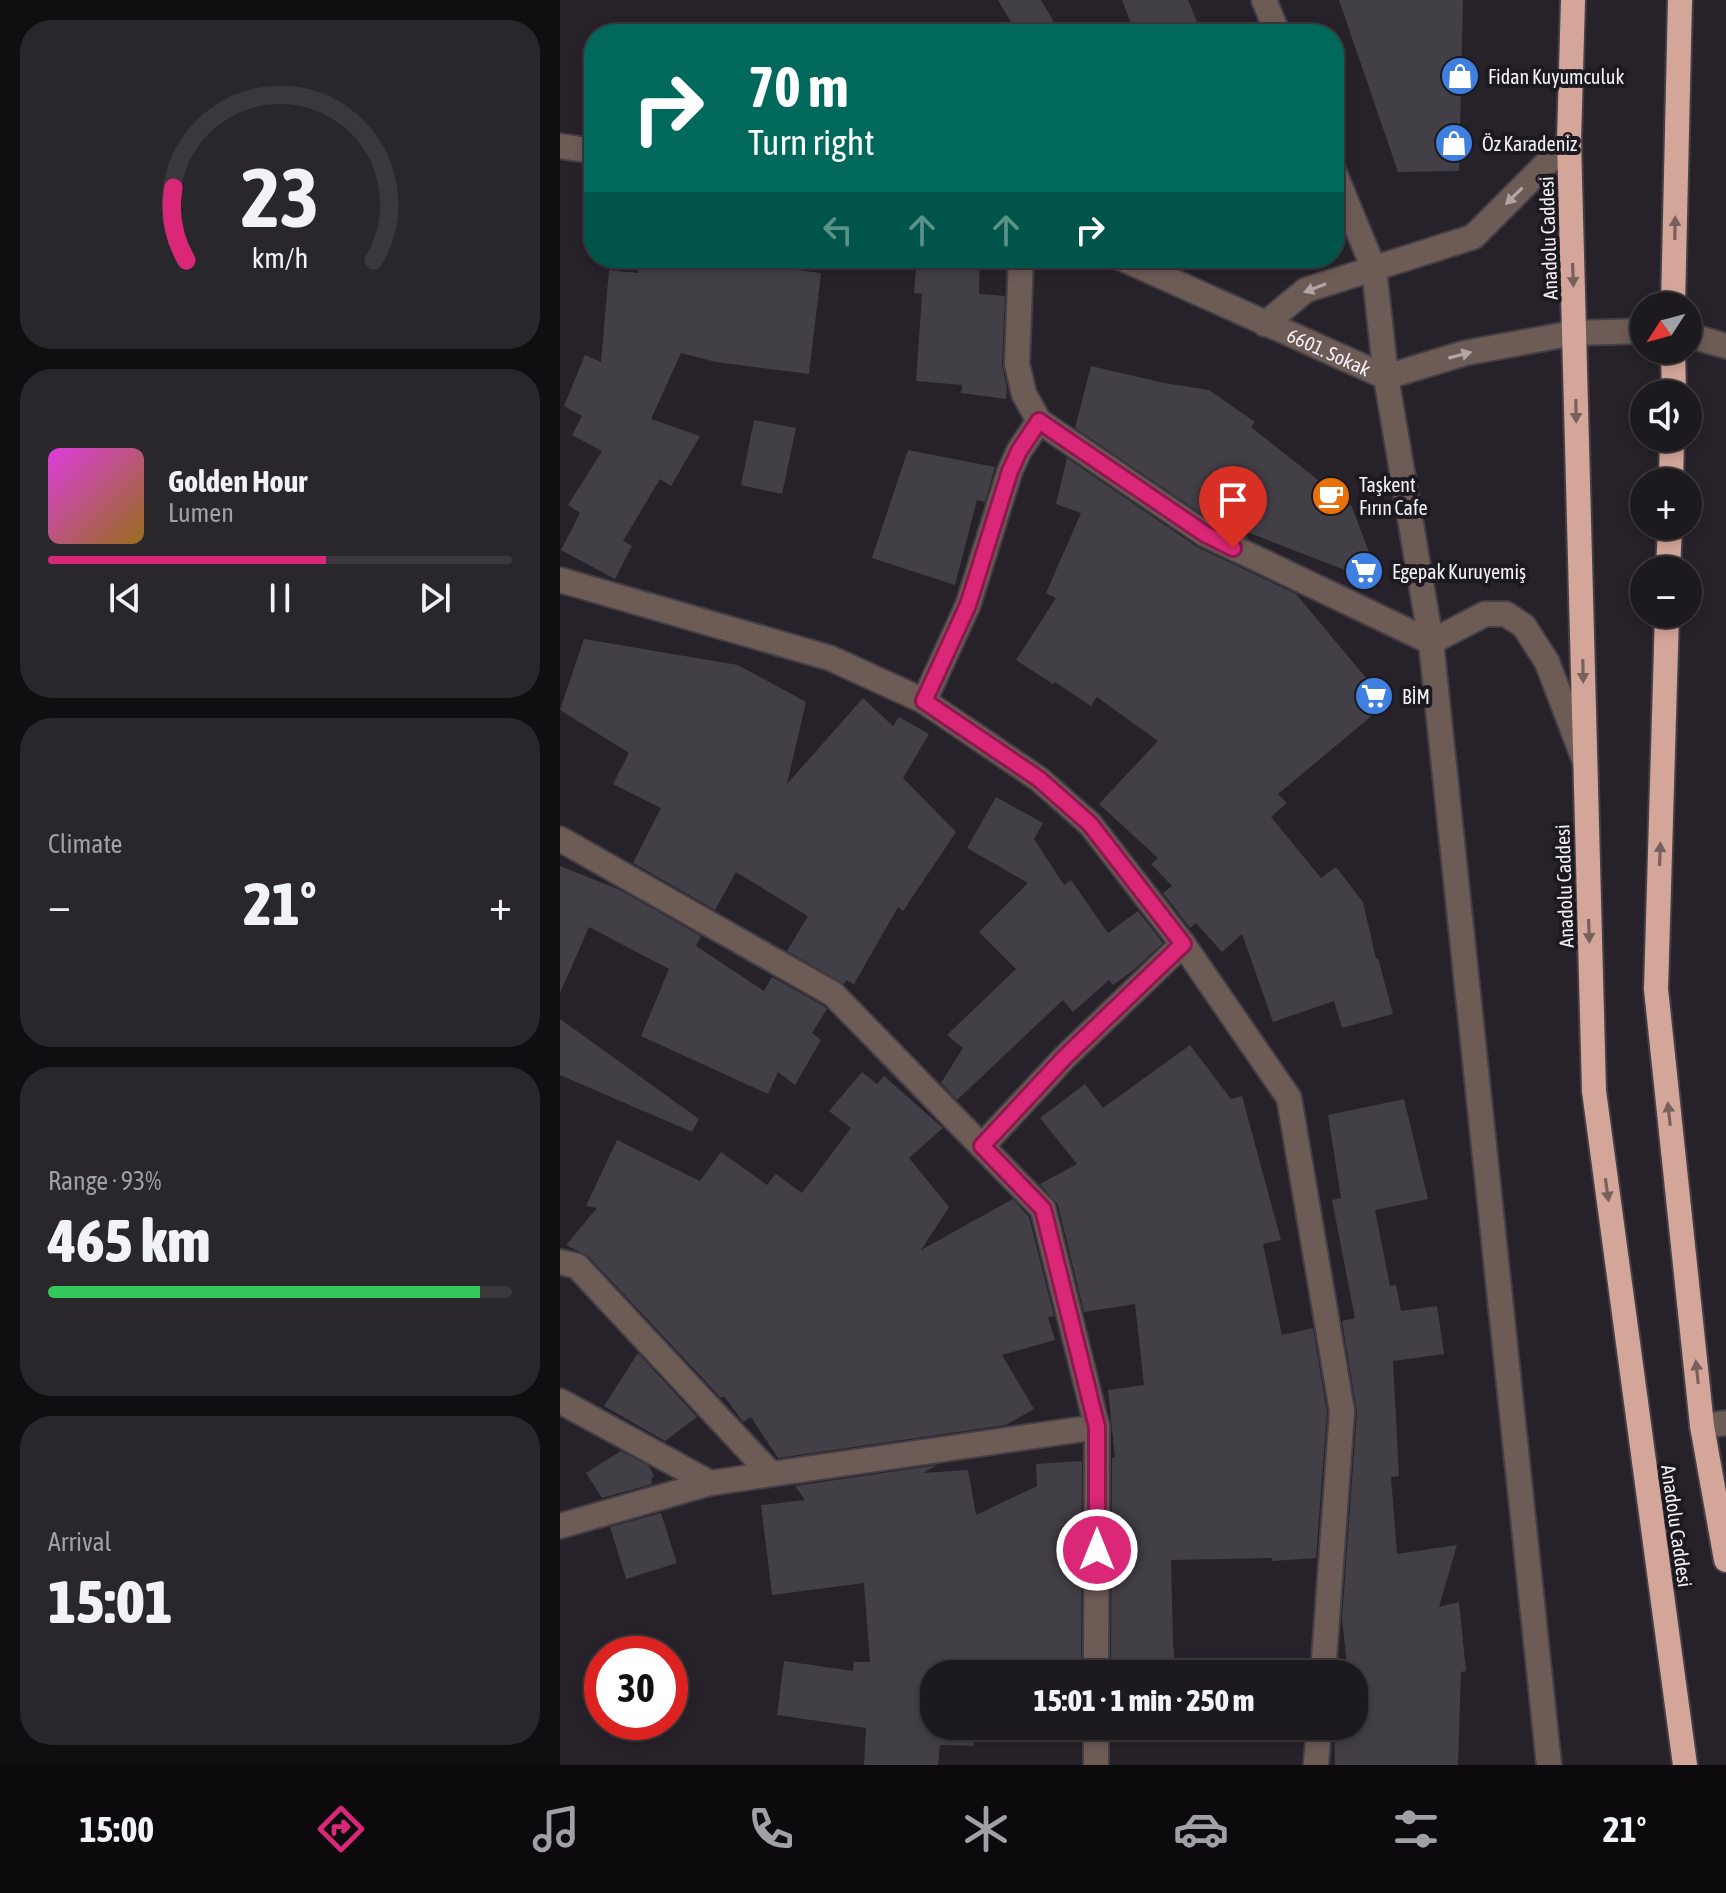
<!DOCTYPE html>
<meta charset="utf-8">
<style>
body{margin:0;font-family:"Asap Condensed",sans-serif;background:#2a272c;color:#f1f3f6;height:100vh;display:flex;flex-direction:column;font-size:30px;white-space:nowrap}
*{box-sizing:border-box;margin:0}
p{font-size:26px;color:#a0a1a4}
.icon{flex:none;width:44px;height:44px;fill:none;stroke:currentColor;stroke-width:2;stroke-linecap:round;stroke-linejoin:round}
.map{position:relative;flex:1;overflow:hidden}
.details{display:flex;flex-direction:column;gap:20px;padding:20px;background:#100e11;width:560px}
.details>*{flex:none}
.banner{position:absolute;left:24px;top:24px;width:760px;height:244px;border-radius:32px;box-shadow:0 4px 12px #0003,0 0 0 2px #3b383d;background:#00695c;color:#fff;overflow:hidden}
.needle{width:52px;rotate:234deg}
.controls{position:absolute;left:1070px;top:292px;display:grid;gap:16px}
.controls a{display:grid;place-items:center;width:72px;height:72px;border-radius:50%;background:#1d1a1f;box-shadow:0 4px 12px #0003,0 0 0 2px #3b383d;font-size:40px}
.speed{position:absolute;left:24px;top:1636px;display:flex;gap:16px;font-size:40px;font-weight:700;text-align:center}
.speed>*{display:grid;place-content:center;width:104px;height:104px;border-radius:50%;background:#1d1a1f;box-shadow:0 4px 12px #0003,0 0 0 2px #3b383d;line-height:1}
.speed .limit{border:12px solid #d22;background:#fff;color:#111}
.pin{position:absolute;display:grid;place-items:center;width:68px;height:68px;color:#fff;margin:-82px -34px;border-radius:50% 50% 50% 0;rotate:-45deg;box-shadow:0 0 8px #0007}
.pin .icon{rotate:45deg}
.me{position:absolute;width:88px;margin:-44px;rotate:0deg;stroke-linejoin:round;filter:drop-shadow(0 0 6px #0008)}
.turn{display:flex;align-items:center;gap:28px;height:168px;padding:0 32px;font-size:36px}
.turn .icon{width:104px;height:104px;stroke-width:2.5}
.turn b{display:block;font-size:56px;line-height:68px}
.lanes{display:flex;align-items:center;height:76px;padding:0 32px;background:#0003;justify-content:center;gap:40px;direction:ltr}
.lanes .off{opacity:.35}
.big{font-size:60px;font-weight:800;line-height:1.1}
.details .tile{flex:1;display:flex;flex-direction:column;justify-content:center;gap:12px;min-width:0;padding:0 28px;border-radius:32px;background:#2a272c}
.details .dial{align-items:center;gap:0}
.dial svg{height:208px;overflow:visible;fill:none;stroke:#3b383d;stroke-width:7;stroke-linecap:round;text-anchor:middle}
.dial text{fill:#f1f3f6;stroke:none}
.song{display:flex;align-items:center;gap:24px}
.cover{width:96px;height:96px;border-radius:12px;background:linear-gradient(135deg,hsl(300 70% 55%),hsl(40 70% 35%))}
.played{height:8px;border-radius:4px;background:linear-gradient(90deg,#db2777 60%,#3b383d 60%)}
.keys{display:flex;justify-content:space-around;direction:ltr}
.heat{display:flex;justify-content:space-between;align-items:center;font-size:44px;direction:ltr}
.charge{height:12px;border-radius:6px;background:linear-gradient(90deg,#34c759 93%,#3b383d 0)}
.trip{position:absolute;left:360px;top:1660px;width:448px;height:80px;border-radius:32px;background:#1d1a1f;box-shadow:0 4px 12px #0003,0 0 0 2px #3b383d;font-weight:800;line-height:80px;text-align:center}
.dock{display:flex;height:128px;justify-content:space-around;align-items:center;background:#0c0a0c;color:#a0a1a4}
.dock .icon{width:56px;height:56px}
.dock .current{color:#db2777}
.dock b{font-size:36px;color:#f1f3f6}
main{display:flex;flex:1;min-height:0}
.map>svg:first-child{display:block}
</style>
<main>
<section class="details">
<div class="tile dial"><svg viewBox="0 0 100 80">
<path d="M14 69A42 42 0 1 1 86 69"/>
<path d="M14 69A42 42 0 0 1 9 41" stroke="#db2777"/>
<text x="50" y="56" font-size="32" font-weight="700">23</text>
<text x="50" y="72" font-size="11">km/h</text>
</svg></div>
<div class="tile">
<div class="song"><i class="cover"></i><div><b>Golden Hour</b><p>Lumen</p></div></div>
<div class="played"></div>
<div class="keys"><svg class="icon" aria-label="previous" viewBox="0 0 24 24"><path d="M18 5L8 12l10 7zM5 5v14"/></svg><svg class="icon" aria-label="pause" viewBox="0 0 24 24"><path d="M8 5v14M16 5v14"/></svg><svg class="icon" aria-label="next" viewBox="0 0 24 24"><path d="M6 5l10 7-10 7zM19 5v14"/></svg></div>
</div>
<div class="tile"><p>Climate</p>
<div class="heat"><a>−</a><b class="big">21°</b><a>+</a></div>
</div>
<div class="tile"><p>Range · 93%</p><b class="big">465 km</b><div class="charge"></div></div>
<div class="tile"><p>Arrival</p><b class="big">15:01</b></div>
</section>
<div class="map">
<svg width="1166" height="1765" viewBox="0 0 1166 1765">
<rect width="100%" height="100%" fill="#272229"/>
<path fill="#433f46" d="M438,0H481L501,34H458Z
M562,0H628L642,34H575Z
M779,0H903L899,171L838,172Z
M79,258H232L230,269L261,273L249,374L156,362L121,353L91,419L140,436L111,486L100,479L63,541L72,546L55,579L1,550L20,513L8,505L42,451L12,435L22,416L4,406L25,355L41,362L49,270L78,273Z
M357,258H420L419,294L445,296L442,364L447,389L446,399L401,393L402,385L356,381L362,294L354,293Z
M531,366L604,383L649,390L695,422L691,427L792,507L821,584L682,530L689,539L652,521L515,428Z
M194,420L236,428L222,494L181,485Z
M348,450L435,467L425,502L417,500L395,585L312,558Z
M507,458L637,547L736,594L827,703L718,794L727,803L711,817L761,878L776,867L803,902L816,959L818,958L833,1014L782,1028L774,1001L713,1022L682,934L662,952L636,923L630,928L603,893L612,886L591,864L598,858L539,804L598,741L537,697L531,706L495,682L493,684L456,660L496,598L486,593L521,513L496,504Z
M24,639L178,665L246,702L227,784L303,698L333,726L339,717L369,734L343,778L396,832L343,911L338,907L294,984L286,980L284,984L227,951L248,916L176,872L155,910L73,863L101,808L53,784L69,753L0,710Z
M436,797L483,823L474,839L504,885L511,880L548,933L578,911L603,943L575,969L553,985L549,980L513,1012L503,1000L397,1100L381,1083L403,1048L387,1035L456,969L419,932L468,883L407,848Z
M0,866L60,890L141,936L136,946L204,991L212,977L264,1006L267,1009L252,1033L261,1040L235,1085L218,1072L208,1094L81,1036L109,969L29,927L0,993Z
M0,1019L139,1119L132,1132L0,1075Z
M630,1045L671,1099L682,1096L721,1240L703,1244L722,1335L753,1328L767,1412L756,1558L712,1561V1558L611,1560L613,1643L616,1674H551L552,1458H555L548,1390L584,1385L575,1304L524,1312L498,1205L480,1184L517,1164L480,1118L525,1084L543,1108Z
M302,1072L317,1084L324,1076L383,1128L349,1158L389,1207L361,1250L453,1199L469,1217L494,1316L488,1317L495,1340L442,1355L474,1409L446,1425L218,1458L191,1417L183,1422L164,1396L161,1398L28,1256L6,1245L37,1208L26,1206L57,1140L140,1181L161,1152L207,1185L216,1174L242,1193L291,1128L269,1111Z
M844,1099L868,1199L815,1210L830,1286L836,1285L841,1311L877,1306L884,1354L833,1361L839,1476L831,1477L837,1554L897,1545L879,1607L899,1602L906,1671L901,1672L898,1765H775L774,1726H794V1674H788L782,1619L797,1412L782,1321L795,1318L772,1200L781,1198L768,1115Z
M78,1353L137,1417L105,1441L44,1406Z
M61,1451L89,1466L94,1476L91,1479L92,1484L42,1498L26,1473Z
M522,1461L521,1674H374V1726H414V1746L380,1745L378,1765H304L306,1728L217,1715L224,1661L293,1671L294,1662H310L304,1583L212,1595L201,1505L245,1500L235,1486L377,1465L363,1473L408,1470L416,1515L477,1486L476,1464Z
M101,1513L117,1563L66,1579L50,1527Z
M571,1726H622L623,1731L572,1734Z"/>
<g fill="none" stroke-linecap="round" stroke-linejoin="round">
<defs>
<g id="minor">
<path d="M704,0L718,34"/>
<path d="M0,146L34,151"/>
<path d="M774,172L814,269L826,377L871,642L989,1765"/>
<path d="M461,258L457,364L464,394L479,421L645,534L871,642L925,614H946L964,626L987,662L1024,759"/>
<path id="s1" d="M561,258L826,377L905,353L1014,333L1084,331"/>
<path d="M705,324L746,290L913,237L1009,141"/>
<path d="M1128,335L1166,346"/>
<path d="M0,580L270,658L364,701L479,779L530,824L623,944L729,1098L782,1411L763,1674"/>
<path d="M364,701L408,605L450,471L459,451L479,421"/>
<path d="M0,839L273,994L483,1209L537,1427L536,1674"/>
<path d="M422,1146L505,1057L623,944"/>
<path d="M0,1262L17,1266L211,1474"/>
<path d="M0,1401L150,1483"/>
<path d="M1142,1426L1166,1423"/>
<path d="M0,1526L150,1483L537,1427"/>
<path d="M536,1765V1726"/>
<path d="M756,1765L759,1726"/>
</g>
<path id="highway" d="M1013,0L1009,141L1034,1091L1125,1765
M1113,306L1120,0
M1113,350L1114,394
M1111,482L1112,438
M1108,570L1110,526
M1107,614L1096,989L1142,1426L1166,1560"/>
</defs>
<use href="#minor" stroke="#443f46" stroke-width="28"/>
<use href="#highway" stroke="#443f46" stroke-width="28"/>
<use href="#minor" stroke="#6d5b56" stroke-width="24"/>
<use href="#highway" stroke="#d4a69a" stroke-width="24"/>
</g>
<defs><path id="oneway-solid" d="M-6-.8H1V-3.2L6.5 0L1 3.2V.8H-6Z" transform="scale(2)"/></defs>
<g fill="#b0a6a6">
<use href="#oneway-solid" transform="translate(954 196) rotate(135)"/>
<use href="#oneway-solid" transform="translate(755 288) rotate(159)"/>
<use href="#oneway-solid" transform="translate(900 355) rotate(-15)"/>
</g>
<g fill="#78605d">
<use href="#oneway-solid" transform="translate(1115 228) rotate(-89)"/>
<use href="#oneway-solid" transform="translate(1013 275) rotate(88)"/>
<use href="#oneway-solid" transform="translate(1016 411) rotate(89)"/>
<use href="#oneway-solid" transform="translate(1023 671) rotate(89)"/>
<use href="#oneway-solid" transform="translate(1100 854) rotate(-88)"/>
<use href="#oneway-solid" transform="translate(1029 931) rotate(88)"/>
<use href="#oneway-solid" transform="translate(1109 1114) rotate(-96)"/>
<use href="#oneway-solid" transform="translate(1047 1190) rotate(82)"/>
<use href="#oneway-solid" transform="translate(1137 1372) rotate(-96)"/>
</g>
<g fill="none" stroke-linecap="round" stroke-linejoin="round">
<defs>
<path id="route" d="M537,1550V1427L483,1209L422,1146L505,1057L623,944L530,824L479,779L364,701L408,605L450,471L459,451L479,421L645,534L673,548"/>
</defs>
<use href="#route" stroke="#8e194d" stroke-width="20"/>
<use href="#route" stroke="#db2777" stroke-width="14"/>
</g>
<defs>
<symbol id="shop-disc" viewBox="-11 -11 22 22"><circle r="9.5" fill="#3f7fe0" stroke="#1d1920"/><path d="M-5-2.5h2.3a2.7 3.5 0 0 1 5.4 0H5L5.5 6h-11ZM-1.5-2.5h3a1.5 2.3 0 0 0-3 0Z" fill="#fff"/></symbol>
<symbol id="cafe-disc" viewBox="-11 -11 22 22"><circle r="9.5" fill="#e8710a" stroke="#1d1920"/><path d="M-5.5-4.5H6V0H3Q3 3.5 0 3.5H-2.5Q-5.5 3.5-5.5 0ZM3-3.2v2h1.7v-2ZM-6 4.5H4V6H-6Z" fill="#fff"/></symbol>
<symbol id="supermarket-disc" viewBox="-11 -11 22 22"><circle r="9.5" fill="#3f7fe0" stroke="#1d1920"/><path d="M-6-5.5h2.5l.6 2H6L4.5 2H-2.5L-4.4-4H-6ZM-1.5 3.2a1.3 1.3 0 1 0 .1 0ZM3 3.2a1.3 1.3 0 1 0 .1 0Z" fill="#fff"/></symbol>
</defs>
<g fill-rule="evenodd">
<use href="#shop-disc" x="878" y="54" width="44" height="44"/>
<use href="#shop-disc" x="872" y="121" width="44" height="44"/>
<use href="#cafe-disc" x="749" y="474" width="44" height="44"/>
<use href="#supermarket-disc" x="782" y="549" width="44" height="44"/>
<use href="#supermarket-disc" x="792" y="674" width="44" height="44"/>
</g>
<g text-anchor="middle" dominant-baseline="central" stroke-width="8" stroke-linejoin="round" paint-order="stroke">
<g font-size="20" fill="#f4f1f6" stroke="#1d1920" text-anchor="start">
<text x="928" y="76">Fidan Kuyumculuk</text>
<text x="922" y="143">Öz Karadeniz</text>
<text x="799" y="484">Taşkent<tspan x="799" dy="23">Fırın Cafe</tspan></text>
<text x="832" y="571">Egepak Kuruyemiş</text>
<text x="842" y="696">BİM</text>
</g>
<g font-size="20" fill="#f4f1f6" stroke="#1d1920">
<text transform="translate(988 238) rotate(-92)">Anadolu Caddesi</text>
<text stroke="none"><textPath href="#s1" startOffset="228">6601. Sokak</textPath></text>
<text transform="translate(1004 886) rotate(-92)">Anadolu Caddesi</text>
<text transform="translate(1117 1526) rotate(82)">Anadolu Caddesi</text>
</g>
</g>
</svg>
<div class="controls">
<a><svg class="needle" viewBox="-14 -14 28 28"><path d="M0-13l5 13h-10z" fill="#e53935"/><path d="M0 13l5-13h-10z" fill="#a0a1a4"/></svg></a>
<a><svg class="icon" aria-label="sound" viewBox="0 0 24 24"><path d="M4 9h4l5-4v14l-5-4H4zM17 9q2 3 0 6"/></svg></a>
<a>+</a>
<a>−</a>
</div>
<div class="speed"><div class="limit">30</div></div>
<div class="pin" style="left:673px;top:548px;background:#d93025"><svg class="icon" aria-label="arrive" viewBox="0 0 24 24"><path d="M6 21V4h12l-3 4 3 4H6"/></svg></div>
<svg class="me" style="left:537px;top:1550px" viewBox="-20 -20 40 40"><circle r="17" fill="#db2777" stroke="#fff" stroke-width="3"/><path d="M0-11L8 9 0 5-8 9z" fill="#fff"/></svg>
<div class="trip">15:01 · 1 min · 250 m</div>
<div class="banner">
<div class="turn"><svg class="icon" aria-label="right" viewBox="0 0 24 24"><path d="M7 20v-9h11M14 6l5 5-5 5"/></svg><div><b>70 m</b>Turn right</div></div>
<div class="lanes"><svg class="icon off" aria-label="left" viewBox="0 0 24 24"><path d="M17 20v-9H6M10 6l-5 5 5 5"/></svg><svg class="icon off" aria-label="ahead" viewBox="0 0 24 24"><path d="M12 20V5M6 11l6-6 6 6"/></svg><svg class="icon off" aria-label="ahead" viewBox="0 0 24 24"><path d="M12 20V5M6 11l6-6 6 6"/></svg><svg class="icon" aria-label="right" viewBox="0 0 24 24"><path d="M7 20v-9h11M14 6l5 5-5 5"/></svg></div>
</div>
</div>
</main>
<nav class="dock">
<b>15:00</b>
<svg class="icon current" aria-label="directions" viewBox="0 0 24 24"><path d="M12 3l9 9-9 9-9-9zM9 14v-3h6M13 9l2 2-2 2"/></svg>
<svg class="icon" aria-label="music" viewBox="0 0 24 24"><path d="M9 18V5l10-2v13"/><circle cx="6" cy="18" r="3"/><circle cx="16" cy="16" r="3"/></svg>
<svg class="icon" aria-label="phone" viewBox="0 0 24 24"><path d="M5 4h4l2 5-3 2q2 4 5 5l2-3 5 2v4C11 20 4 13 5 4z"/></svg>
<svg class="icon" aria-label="climate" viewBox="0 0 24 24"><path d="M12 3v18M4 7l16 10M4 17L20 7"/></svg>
<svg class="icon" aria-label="car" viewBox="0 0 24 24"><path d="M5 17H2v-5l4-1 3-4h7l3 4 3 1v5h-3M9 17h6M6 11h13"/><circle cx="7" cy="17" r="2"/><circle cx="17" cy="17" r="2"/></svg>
<svg class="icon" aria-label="filters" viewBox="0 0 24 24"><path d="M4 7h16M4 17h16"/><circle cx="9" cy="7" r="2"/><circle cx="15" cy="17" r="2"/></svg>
<b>21°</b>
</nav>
